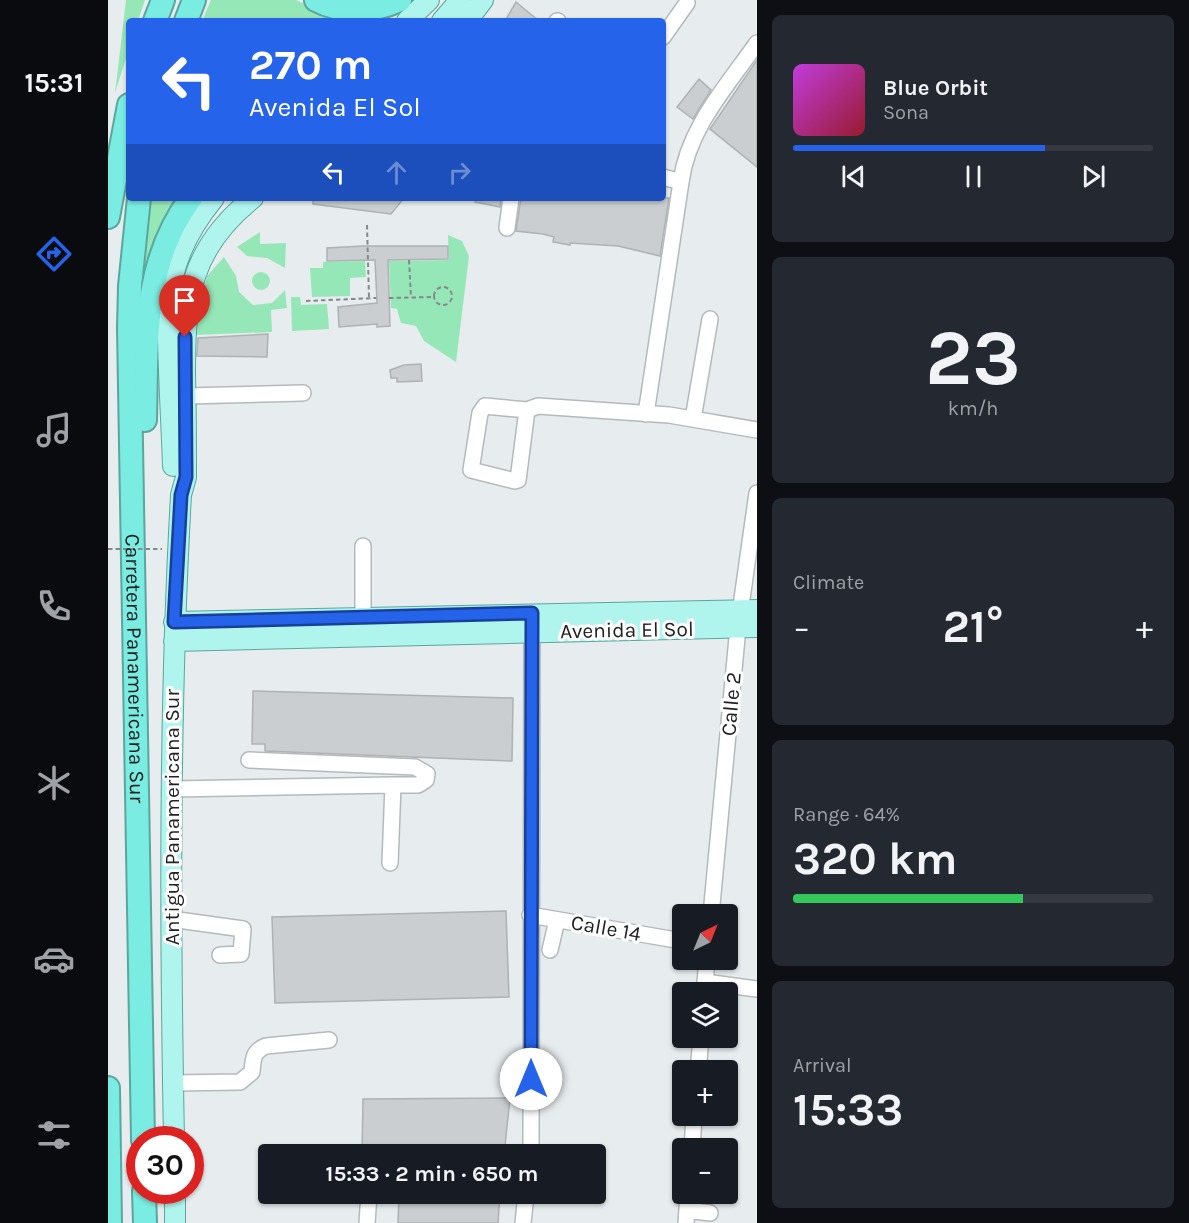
<!DOCTYPE html>
<meta charset="utf-8">
<style>
body{margin:0;font-family:Karla,sans-serif;background:#242831;color:#f1f3f6;height:100vh;display:flex;flex-direction:column;font-size:22px;white-space:nowrap}
*{box-sizing:border-box;margin:0}
p{font-size:20px;color:#9ea1a6}
.icon{flex:none;width:33px;height:33px;fill:none;stroke:currentColor;stroke-width:2;stroke-linecap:round;stroke-linejoin:round}
.map{position:relative;flex:1;overflow:hidden}
.panel{display:flex;flex-direction:column;gap:15px;padding:15px;background:#0d0f14;width:432px}
.panel>*{flex:none}
.banner{position:absolute;left:18px;top:18px;width:540px;height:183px;border-radius:6px;box-shadow:0 2px 4px #0004;background:#2563eb;color:#fff;overflow:hidden}
.needle{width:39px;rotate:43deg}
.tools{position:absolute;left:564px;top:904px;display:grid;gap:12px}
.tools a{display:grid;place-items:center;width:66px;height:66px;border-radius:6px;background:#171b24;box-shadow:0 2px 4px #0004;font-size:30px}
.speed{position:absolute;left:18px;top:1126px;display:flex;gap:12px;font-size:30px;font-weight:700;text-align:center}
.speed>*{display:grid;place-content:center;width:78px;height:78px;border-radius:50%;background:#171b24;box-shadow:0 2px 4px #0004;line-height:1}
.speed .limit{border:9px solid #d22;background:#fff;color:#111}
.pin{position:absolute;display:grid;place-items:center;width:51px;height:51px;color:#fff;margin:-62px -26px;border-radius:50% 50% 50% 0;rotate:-45deg;box-shadow:0 0 6px #0007}
.pin .icon{rotate:45deg}
.me{position:absolute;width:66px;margin:-33px;rotate:0deg;stroke-linejoin:round;filter:drop-shadow(0 0 4px #0008)}
.turn{display:flex;align-items:center;gap:21px;height:126px;padding:0 24px;font-size:27px}
.turn .icon{width:78px;height:78px;stroke-width:2.5}
.turn b{display:block;font-size:42px;line-height:51px}
.lanes{display:flex;align-items:center;height:57px;padding:0 24px;background:#0003;justify-content:center;gap:30px;direction:ltr}
.lanes .off{opacity:.35}
.big{font-size:45px;font-weight:700;line-height:1.1}
.panel .card{flex:1;display:flex;flex-direction:column;justify-content:center;gap:9px;min-width:0;padding:0 21px;border-radius:9px;background:#242831}
.panel .dial{align-items:center;gap:0}
.dial b{font-size:78px;line-height:1}
.song{display:flex;align-items:center;gap:18px}
.cover{width:72px;height:72px;border-radius:9px;background:linear-gradient(135deg,hsl(290 70% 55%),hsl(350 70% 35%))}
.played{height:6px;border-radius:3px;background:linear-gradient(90deg,#2563eb 70%,#363941 70%)}
.keys{display:flex;justify-content:space-around;direction:ltr}
.heat{display:flex;justify-content:space-between;align-items:center;font-size:33px;direction:ltr}
.charge{height:9px;border-radius:4px;background:linear-gradient(90deg,#34c759 64%,#363941 0)}
.trip{position:absolute;left:150px;top:1144px;width:348px;height:60px;border-radius:6px;background:#171b24;box-shadow:0 2px 4px #0004;font-weight:700;line-height:60px;text-align:center}
main{display:flex;flex:1;min-height:0}
.menu{display:flex;flex-direction:column;width:108px;justify-content:space-around;align-items:center;background:#090b0e;color:#9ea1a6}
.menu .icon{width:42px;height:42px}
.menu .on{color:#2563eb}
.menu b{font-size:27px;color:#f1f3f6}
.map>svg:first-child{display:block}
</style>
<main>
<nav class="menu">
<b>15:31</b>
<svg class="icon on" aria-label="directions" viewBox="0 0 24 24"><path d="M12 3l9 9-9 9-9-9zM9 14v-3h6M13 9l2 2-2 2"/></svg>
<svg class="icon" aria-label="music" viewBox="0 0 24 24"><path d="M9 18V5l10-2v13"/><circle cx="6" cy="18" r="3"/><circle cx="16" cy="16" r="3"/></svg>
<svg class="icon" aria-label="phone" viewBox="0 0 24 24"><path d="M5 4h4l2 5-3 2q2 4 5 5l2-3 5 2v4C11 20 4 13 5 4z"/></svg>
<svg class="icon" aria-label="climate" viewBox="0 0 24 24"><path d="M12 3v18M4 7l16 10M4 17L20 7"/></svg>
<svg class="icon" aria-label="car" viewBox="0 0 24 24"><path d="M5 17H2v-5l4-1 3-4h7l3 4 3 1v5h-3M9 17h6M6 11h13"/><circle cx="7" cy="17" r="2"/><circle cx="17" cy="17" r="2"/></svg>
<svg class="icon" aria-label="filters" viewBox="0 0 24 24"><path d="M4 7h16M4 17h16"/><circle cx="9" cy="7" r="2"/><circle cx="15" cy="17" r="2"/></svg>
</nav>
<div class="map">
<svg width="649" height="1223" viewBox="0 0 649 1223">
<rect width="100%" height="100%" fill="#e7ecee"/>
<path fill="#96e7b8" d="M18,0H37L30,21H21V49L7,93Z
M103,0H188L223,17L245,21H94Z
M44,198H73L34,296L36,252Z
M152,232V244L178,243L177,268L159,258L139,256L129,247Z
M340,235L354,241L361,256L348,362L316,341L308,326L293,323L289,309L283,308L281,261L341,260Z
M116,257L128,276L131,292L145,305L164,303L177,290L179,308L163,310L164,332L87,335L99,276Z
M257,261L258,277L242,278V296L204,297L202,268H215V262Z
M144 281a9 9 0 1 1 18 0a9 9 0 1 1-18 0Z
M183,297H192L193,305L219,304L221,329L184,331Z"/>
<path fill="#caced1" stroke="#aeb1b5" stroke-width="1.5" d="M408,2L431,21H397Z
M649,60V167L602,129Z
M591,79L603,90L585,119L569,107Z
M205,198H296L283,214L205,204Z
M368,198H393L392,207L367,202Z
M413,198H561L552,256L510,246L462,243V245L445,242L446,237L435,234L408,231Z
M255,246H340V259L280,260L282,326L269,327V324L231,327L230,307L269,303L267,260L219,261V248Z
M160,334L159,357L89,356L90,338Z
M313,364L314,381L289,382V378H283L282,370L296,365Z
M145,691L405,698L404,761L157,751V744H144Z
M398,911L401,997L167,1003L164,917Z
M402,1098L396,1155H254L255,1099Z
M291,1194H392L390,1223H290Z"/>
<g fill="none" stroke-linecap="round" stroke-linejoin="round">
<defs>
<path id="minor" d="M449,21H450
M555,37L579,3
M573,182C580,128 619,86 649,43
M399,228L403,198
M78,396L195,393
M419,410L410,480L407,481L363,470L372,413L377,406L419,410L430,406L561,415L649,430
M538,414L573,182L555,177
M585,419L602,319
M255,616V546
M141,760L307,767L319,774L318,780L310,785H285
M64,789L285,785L282,863
M422,915L574,941
M603,915L630,627L649,493
M63,919L135,929L133,954L112,955
M442,950L449,920
M597,982L649,989
M596,993L599,960
M590,1071L593,1038
M65,1083L132,1082L144,1072C145,1059 145,1051 158,1046L221,1040
M584,1149L586,1116
M423,1155L424,622
M579,1210L602,1213
M259,1223L261,1194
M415,1223L418,1194
M578,1223L580,1194"/>
<path id="major" d="M299,21L321,0
M334,21L352,0
M359,21L375,0
M65,466C64,434 62,402 61,370C58,297 58,257 106,198
M66,622L649,610
M66,641L649,627
M66,1140C62,925 61,709 73,495L78,477C78,443 78,409 77,375C77,298 81,249 145,198
M67,1191V1223"/>
<g id="highway">
<path d="M208,0C235,14 265,12 292,0"/>
<path d="M47,21L55,0"/>
<path d="M78,21L86,0"/>
<path id="s1" d="M31,198L22,286L21,328L35,1140"/>
<path d="M0,217L21,105"/>
<path d="M37,420C39,342 34,263 83,198"/>
<path d="M0,1088L2,1223"/>
<path d="M36,1191L37,1223"/>
</g>
</defs>
<use href="#minor" stroke="#b4babb" stroke-width="18"/>
<use href="#major" stroke="#5ba69e" stroke-width="22"/>
<use href="#highway" stroke="#5ba69e" stroke-width="26"/>
<path stroke="#86898a" stroke-width="2" stroke-dasharray="4.5 3" stroke-linecap="butt" d="M259,225L261,298
M301,260L303,297
M326 296a9 9 0 1 1 18 0a9 9 0 1 1-18 0Z
M281,298L326,297
M198,301L268,298"/>
<use href="#minor" stroke="#fff" stroke-width="15"/>
<use href="#major" stroke="#aff4ed" stroke-width="20"/>
<use href="#highway" stroke="#7aece1" stroke-width="22"/>
<path stroke="#86898a" stroke-width="2" stroke-dasharray="4.5 3" stroke-linecap="butt" d="M0,549H54"/>
</g>
<g fill="none" stroke-linecap="round" stroke-linejoin="round">
<defs>
<path id="route" d="M77,337L78,477L73,495L66,622L424,613L423,1079"/>
</defs>
<use href="#route" stroke="#184099" stroke-width="15"/>
<use href="#route" stroke="#2563eb" stroke-width="10"/>
</g>
<g text-anchor="middle" dominant-baseline="central" stroke-width="6" stroke-linejoin="round" paint-order="stroke">
<g font-size="21" fill="#212323" stroke="#fff">
<text transform="translate(519 630) rotate(-1)">Avenida El Sol</text>
<text stroke="none"><textPath href="#s1" startOffset="471">Carretera Panamericana Sur</textPath></text>
<text transform="translate(623 704) rotate(-85)">Calle 2</text>
<text transform="translate(64 817) rotate(-90)">Antigua Panamericana Sur</text>
<text transform="translate(498 928) rotate(10)">Calle 14</text>
</g>
</g>
</svg>
<div class="tools">
<a><svg class="needle" viewBox="-14 -14 28 28"><path d="M0-13l5 13h-10z" fill="#e53935"/><path d="M0 13l5-13h-10z" fill="#9ea1a6"/></svg></a>
<a><svg class="icon" aria-label="layers" viewBox="0 0 24 24"><path d="M12 4l9 5-9 5-9-5zM3 14l9 5 9-5"/></svg></a>
<a>+</a>
<a>−</a>
</div>
<div class="speed"><div class="limit">30</div></div>
<div class="pin" style="left:77px;top:337px;background:#d93025"><svg class="icon" aria-label="arrive" viewBox="0 0 24 24"><path d="M6 21V4h12l-3 4 3 4H6"/></svg></div>
<svg class="me" style="left:423px;top:1079px" viewBox="-20 -20 40 40"><circle r="19" fill="#fff"/><path d="M0-13L10 11 0 6-10 11z" fill="#2563eb"/></svg>
<div class="trip">15:33 · 2 min · 650 m</div>
<div class="banner">
<div class="turn"><svg class="icon" aria-label="left" viewBox="0 0 24 24"><path d="M17 20v-9H6M10 6l-5 5 5 5"/></svg><div><b>270 m</b>Avenida El Sol</div></div>
<div class="lanes"><svg class="icon" aria-label="left" viewBox="0 0 24 24"><path d="M17 20v-9H6M10 6l-5 5 5 5"/></svg><svg class="icon off" aria-label="ahead" viewBox="0 0 24 24"><path d="M12 20V5M6 11l6-6 6 6"/></svg><svg class="icon off" aria-label="right" viewBox="0 0 24 24"><path d="M7 20v-9h11M14 6l5 5-5 5"/></svg></div>
</div>
</div>
<section class="panel">
<div class="card">
<div class="song"><i class="cover"></i><div><b>Blue Orbit</b><p>Sona</p></div></div>
<div class="played"></div>
<div class="keys"><svg class="icon" aria-label="previous" viewBox="0 0 24 24"><path d="M18 5L8 12l10 7zM5 5v14"/></svg><svg class="icon" aria-label="pause" viewBox="0 0 24 24"><path d="M8 5v14M16 5v14"/></svg><svg class="icon" aria-label="next" viewBox="0 0 24 24"><path d="M6 5l10 7-10 7zM19 5v14"/></svg></div>
</div>
<div class="card dial"><b>23</b><p>km/h</p></div>
<div class="card"><p>Climate</p>
<div class="heat"><a>−</a><b class="big">21°</b><a>+</a></div>
</div>
<div class="card"><p>Range · 64%</p><b class="big">320 km</b><div class="charge"></div></div>
<div class="card"><p>Arrival</p><b class="big">15:33</b></div>
</section>
</main>
